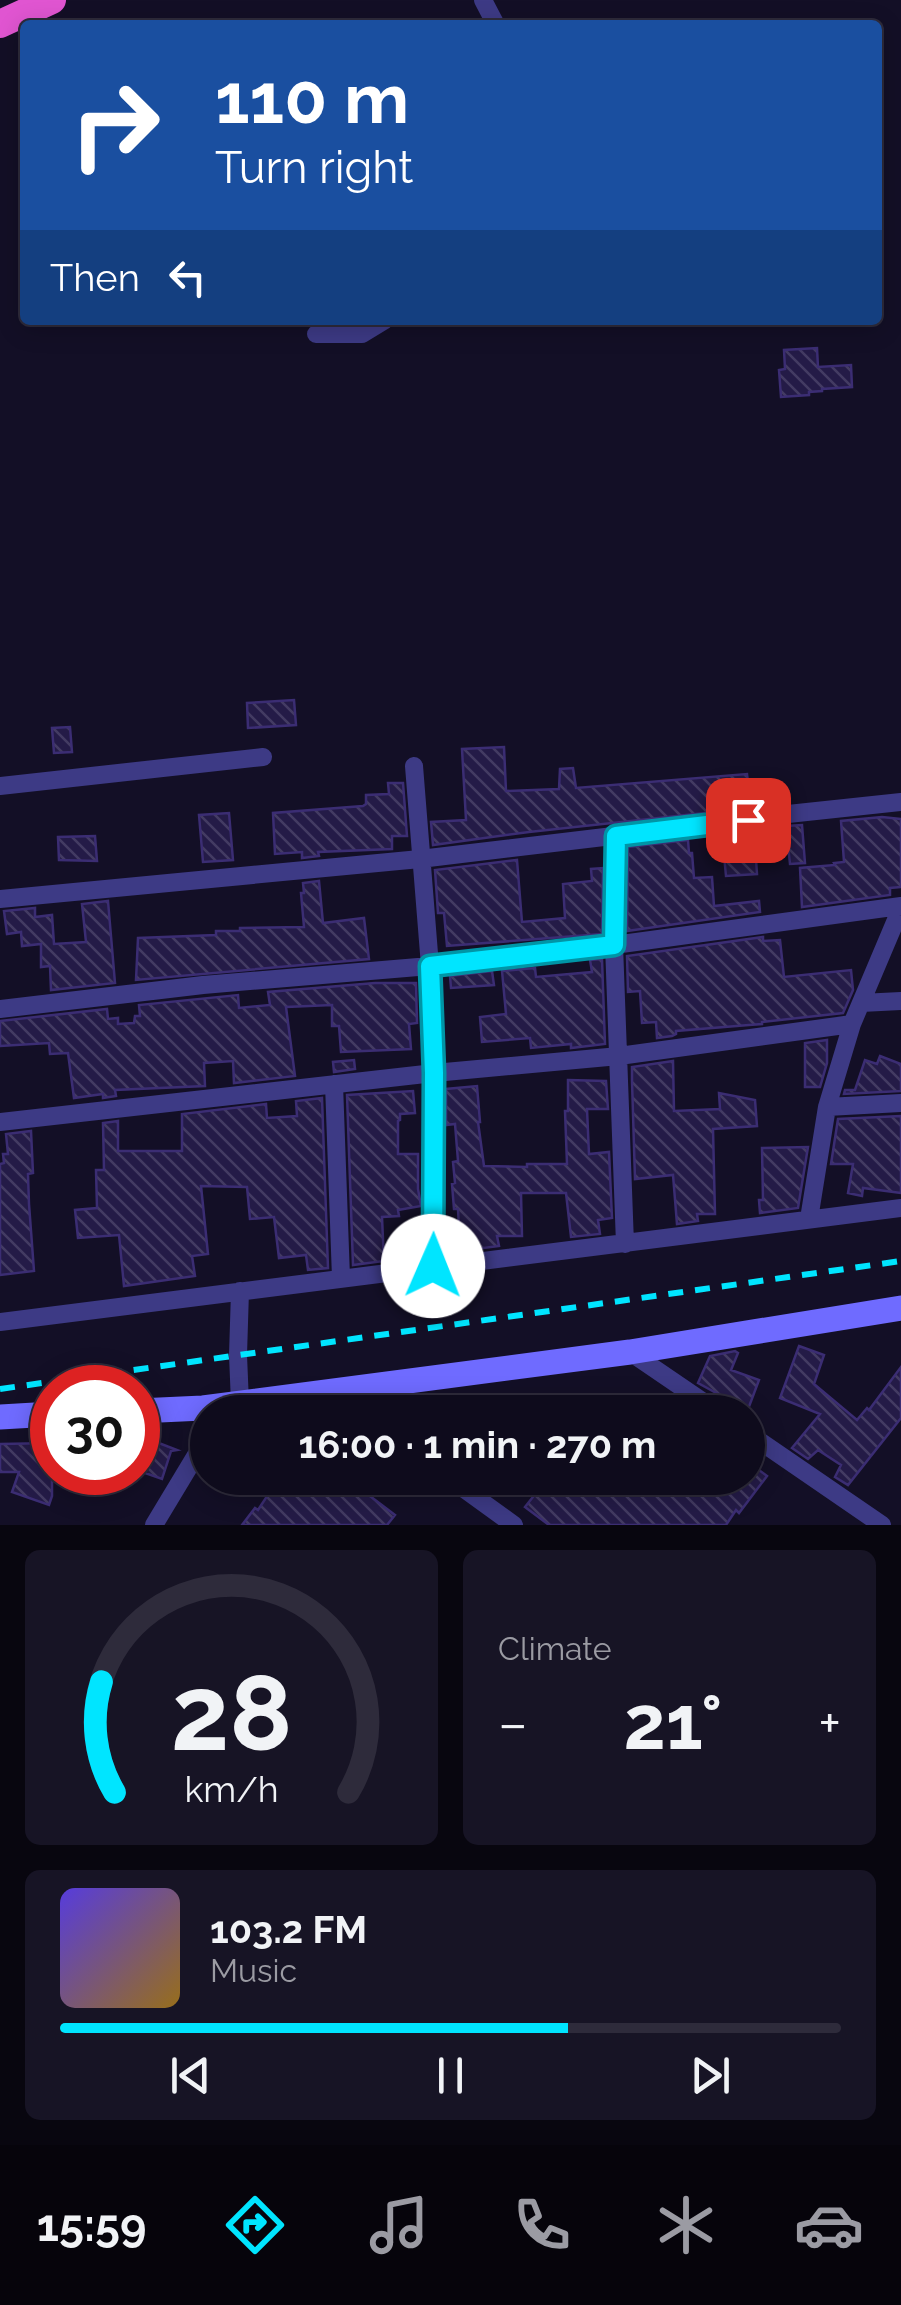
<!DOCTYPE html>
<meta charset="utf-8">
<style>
body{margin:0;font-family:Raleway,sans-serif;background:#171425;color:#f1f3f6;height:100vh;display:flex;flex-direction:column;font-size:38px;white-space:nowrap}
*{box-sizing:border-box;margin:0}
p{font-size:32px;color:#9b9ba3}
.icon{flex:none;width:55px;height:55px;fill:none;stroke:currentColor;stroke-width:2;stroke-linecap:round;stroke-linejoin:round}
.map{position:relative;height:1525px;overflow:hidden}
.side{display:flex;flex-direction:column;gap:25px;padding:25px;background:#08060f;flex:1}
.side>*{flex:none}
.guide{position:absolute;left:20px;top:20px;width:862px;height:305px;border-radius:10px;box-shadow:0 5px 25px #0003,0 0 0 2px #2e2b3b;background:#1a4fa0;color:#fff;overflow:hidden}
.speed{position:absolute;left:30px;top:1365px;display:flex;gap:20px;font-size:50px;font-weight:700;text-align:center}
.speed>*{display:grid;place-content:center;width:130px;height:130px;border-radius:50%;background:#0e0b1c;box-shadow:0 5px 25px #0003,0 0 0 2px #2e2b3b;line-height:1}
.speed .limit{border:15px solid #d22;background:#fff;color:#111}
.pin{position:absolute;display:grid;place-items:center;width:85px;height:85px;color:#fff;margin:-42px;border-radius:20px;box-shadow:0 5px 15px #0006}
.me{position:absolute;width:110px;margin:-55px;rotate:1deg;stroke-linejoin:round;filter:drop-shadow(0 0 8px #0008)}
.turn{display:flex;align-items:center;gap:35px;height:210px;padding:0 30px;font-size:45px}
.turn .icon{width:130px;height:130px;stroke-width:2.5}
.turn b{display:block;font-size:70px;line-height:85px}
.then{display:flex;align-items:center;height:95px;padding:0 30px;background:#0003;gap:20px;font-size:38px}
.big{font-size:75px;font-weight:700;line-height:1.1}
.side .tile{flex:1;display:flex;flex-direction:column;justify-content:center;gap:15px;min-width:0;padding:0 35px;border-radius:15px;background:#171425}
.side .dial{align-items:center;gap:0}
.dial svg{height:260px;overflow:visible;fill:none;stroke:#2e2b3b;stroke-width:7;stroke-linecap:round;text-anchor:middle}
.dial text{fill:#f1f3f6;stroke:none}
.song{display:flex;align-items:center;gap:30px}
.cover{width:120px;height:120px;border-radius:15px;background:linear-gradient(135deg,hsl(250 70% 55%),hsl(40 70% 35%))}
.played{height:10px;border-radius:5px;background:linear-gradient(90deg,#00e5ff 65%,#2e2b3b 65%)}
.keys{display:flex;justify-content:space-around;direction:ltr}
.heat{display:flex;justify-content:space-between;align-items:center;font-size:55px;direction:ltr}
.side .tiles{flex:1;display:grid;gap:25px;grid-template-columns:1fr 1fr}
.tile:last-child{grid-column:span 2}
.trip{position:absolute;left:190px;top:1395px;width:575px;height:100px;border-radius:50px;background:#0e0b1c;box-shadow:0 5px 25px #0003,0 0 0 2px #2e2b3b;font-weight:700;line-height:100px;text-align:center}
.tabs{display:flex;height:160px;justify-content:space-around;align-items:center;background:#06040b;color:#9b9ba3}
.tabs .icon{width:70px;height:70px}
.tabs .active{color:#00e5ff}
.tabs b{font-size:45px;color:#f1f3f6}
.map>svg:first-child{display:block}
</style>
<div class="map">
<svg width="901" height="1525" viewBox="0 0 901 1525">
<defs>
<pattern id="building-back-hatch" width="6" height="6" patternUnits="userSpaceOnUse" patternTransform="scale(2.5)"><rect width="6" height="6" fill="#241b47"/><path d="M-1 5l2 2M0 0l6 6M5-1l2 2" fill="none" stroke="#433b63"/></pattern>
</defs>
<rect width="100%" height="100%" fill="#130f26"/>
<path fill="url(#building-back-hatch)" stroke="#3b2d73" stroke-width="2.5" d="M817,348L818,367L851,365L852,387L822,389V391L809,392V395L781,397L779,370L785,369L784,350Z
M294,700L296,725L248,728L247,703Z
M70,727L72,752L54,753L52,728Z
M504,747L506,791L559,789L560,769L573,768L576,788L747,774L751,808L529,832L433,845L431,822L466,820L462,749Z
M388,783H403L407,836H392V849L318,852L319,856L302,858V852L275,854L273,813L363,806L366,804V795L389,794Z
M229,813L233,860L203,862L199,815Z
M882,817L901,819V887L890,888V895L802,907L800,868L835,865L834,863L844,862L841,821Z
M802,825L805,863L790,864L786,826Z
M754,830L757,874L726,876L724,855L740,854L738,834Z
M95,836L97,861L59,860L58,837Z
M688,840L689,853H692L694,878L712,877L714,906L759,901L760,912L627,931L628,847Z
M517,860L522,922L565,918L563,884L592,881L591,869L603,868L602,934L447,946L444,913H438L435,870Z
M319,881L323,923L364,918L369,959L136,980L138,938L216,935V931H240V928L304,927L301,893H304L303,883Z
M108,901L115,983L51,990L50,966L41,967V944L22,946L21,932L7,934L4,911L35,908V917L52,915L54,944L86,942L82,904Z
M763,937V941L780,940L784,977L851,970L853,990L843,1013L762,1022V1024L749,1025L676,1031V1034L672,1036L657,1038L656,1022L642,1023L640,991L628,992L627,956Z
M602,959L605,1044L571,1048V1044L531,1048L530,1038L482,1042L480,1017L506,1014L502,971L535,968L536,977L592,972L590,960Z
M492,971L494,985L451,988L450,976Z
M375,983H416L417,1023L409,1024L411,1049L341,1052L339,1026H332V1005L286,1007L295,1076L234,1083L233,1061L204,1063L205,1086L115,1090L116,1096L103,1098V1094L74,1098L68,1053L50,1054L49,1043L0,1046V1021L107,1009L108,1019L118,1018V1024L134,1023L135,1016H140L139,1005L238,995L239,1008L270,1005L268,992Z
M827,1040V1063L820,1087H805V1043Z
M880,1056L901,1064V1091L844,1094L845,1090H855L865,1060L877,1064Z
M354,1060L355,1069L334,1072L333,1062Z
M673,1061L674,1111L720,1109L719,1093L755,1100L757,1126L713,1129L715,1214H697L698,1221L677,1224L673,1175L635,1179L632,1081V1067Z
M568,1080L606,1081L608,1109H587L589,1154L609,1152L612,1218L598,1220L600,1234L571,1237L566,1193H521L522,1236H497L499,1246L460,1251L458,1209H454L452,1184L455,1183L453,1162L458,1161L455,1124L446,1125V1089L477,1086L480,1122H478L484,1166L527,1167V1164H567L565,1111H568Z
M413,1091L415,1113L400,1114V1120L398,1121V1154H418V1189L421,1206L398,1210L399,1216L382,1217L384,1261L353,1265L347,1095Z
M322,1098L328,1268L308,1270L306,1255L279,1258L274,1217L250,1219L247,1187L201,1186L208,1254L192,1256L195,1276L124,1286L119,1235L78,1238L75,1210L97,1208L96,1170H104L103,1123L118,1121V1151H182V1114L266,1104L267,1118L297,1116L296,1101Z
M901,1116V1193L863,1188L862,1196L848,1193L853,1164H831L838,1119Z
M31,1131L33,1173L28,1174L29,1204L34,1271L0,1275V1164L4,1163L3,1154H8L6,1134Z
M808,1147L798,1208L760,1213L759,1200H763L762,1148Z
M799,1346L824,1355L814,1384L857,1420L867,1408L869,1410L901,1367V1418L848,1485L835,1477L841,1465L818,1450L808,1459L792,1448L820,1414L780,1398Z
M735,1351L738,1353L731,1370L759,1380L747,1412L729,1407L726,1403L727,1399L698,1383L710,1356Z
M138,1435L177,1450L171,1451L162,1479L145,1473L153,1453L138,1454Z
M52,1443V1472H107L99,1492L52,1473V1496L49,1505L12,1492L19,1472H0V1444Z
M748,1462L767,1476L739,1513L736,1510L726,1525H549L525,1507L548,1478H748Z
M279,1478H372L362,1490L395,1515L387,1525H242L255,1508L258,1510Z"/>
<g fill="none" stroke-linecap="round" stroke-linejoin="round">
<path stroke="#3d3a85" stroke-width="18" d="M483,0L496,25
M316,334H362L385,320
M414,766L430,966L434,1073L433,1266
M0,786L263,757
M788,814L901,802
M616,836L614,945L625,1244
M0,899L420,859L747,820
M861,1003L901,1001
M0,1009L203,985L430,966L614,945L901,906
M334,1084L341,1278
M827,1107L901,1103
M0,1122L434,1073L619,1056L852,1024
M809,1219L827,1107L852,1024L901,908
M240,1291L238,1355L240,1403
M0,1322L901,1208
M630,1352L718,1412
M748,1433L882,1525
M449,1478L514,1525
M154,1525L207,1437"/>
<path stroke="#6f6bff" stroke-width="25" d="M138,1411L203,1408L630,1352L901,1308
M0,1417L52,1414"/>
<path stroke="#e055d1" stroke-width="28" d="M0,24L52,0"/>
<path stroke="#00e5ff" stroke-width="6" stroke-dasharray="15 12" stroke-linecap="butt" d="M0,1389L901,1261"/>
</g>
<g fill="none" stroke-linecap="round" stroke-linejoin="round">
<defs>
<path id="route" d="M433,1266L434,1073L430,966L614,945L616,836L748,820"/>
</defs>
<use href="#route" stroke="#0095a6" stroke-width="25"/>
<use href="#route" stroke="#00e5ff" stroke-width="18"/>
</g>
</svg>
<div class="speed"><div class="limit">30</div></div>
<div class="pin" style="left:748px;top:820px;background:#d93025"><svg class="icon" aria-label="arrive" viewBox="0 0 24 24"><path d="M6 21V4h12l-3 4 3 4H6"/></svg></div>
<svg class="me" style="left:433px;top:1266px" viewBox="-20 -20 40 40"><circle r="19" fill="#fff"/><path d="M0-13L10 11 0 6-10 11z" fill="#00e5ff"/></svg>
<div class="trip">16:00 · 1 min · 270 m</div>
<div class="guide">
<div class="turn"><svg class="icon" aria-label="right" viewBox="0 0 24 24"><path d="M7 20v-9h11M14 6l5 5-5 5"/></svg><div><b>110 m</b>Turn right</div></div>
<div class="then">Then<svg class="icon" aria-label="left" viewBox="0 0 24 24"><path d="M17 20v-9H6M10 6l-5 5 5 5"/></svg></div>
</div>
</div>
<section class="side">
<div class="tiles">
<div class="tile dial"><svg viewBox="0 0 100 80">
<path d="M14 69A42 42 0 1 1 86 69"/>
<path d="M14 69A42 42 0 0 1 10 35" stroke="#00e5ff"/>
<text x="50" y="56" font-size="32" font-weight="700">28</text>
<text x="50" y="72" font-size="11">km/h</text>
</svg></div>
<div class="tile"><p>Climate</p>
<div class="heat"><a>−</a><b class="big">21°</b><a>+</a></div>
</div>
<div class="tile">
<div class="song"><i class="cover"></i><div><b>103.2 FM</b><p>Music</p></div></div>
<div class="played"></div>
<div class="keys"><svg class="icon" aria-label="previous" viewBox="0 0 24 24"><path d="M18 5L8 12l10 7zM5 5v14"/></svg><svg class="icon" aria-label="pause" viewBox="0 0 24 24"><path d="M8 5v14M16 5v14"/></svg><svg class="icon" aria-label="next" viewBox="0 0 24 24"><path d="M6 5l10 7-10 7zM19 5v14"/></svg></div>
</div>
</div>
</section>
<nav class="tabs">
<b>15:59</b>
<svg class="icon active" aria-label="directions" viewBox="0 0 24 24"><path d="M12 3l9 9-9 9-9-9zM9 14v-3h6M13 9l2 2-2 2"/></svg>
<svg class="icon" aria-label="music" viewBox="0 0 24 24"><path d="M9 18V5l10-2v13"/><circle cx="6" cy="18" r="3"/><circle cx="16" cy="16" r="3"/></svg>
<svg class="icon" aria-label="phone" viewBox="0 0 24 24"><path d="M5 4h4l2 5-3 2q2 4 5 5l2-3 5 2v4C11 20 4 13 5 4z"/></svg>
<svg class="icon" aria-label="climate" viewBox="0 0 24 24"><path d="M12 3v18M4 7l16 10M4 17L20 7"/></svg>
<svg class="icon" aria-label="car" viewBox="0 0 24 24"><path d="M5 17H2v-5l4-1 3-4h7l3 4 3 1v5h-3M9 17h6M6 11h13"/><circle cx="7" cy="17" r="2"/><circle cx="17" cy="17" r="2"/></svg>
</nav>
